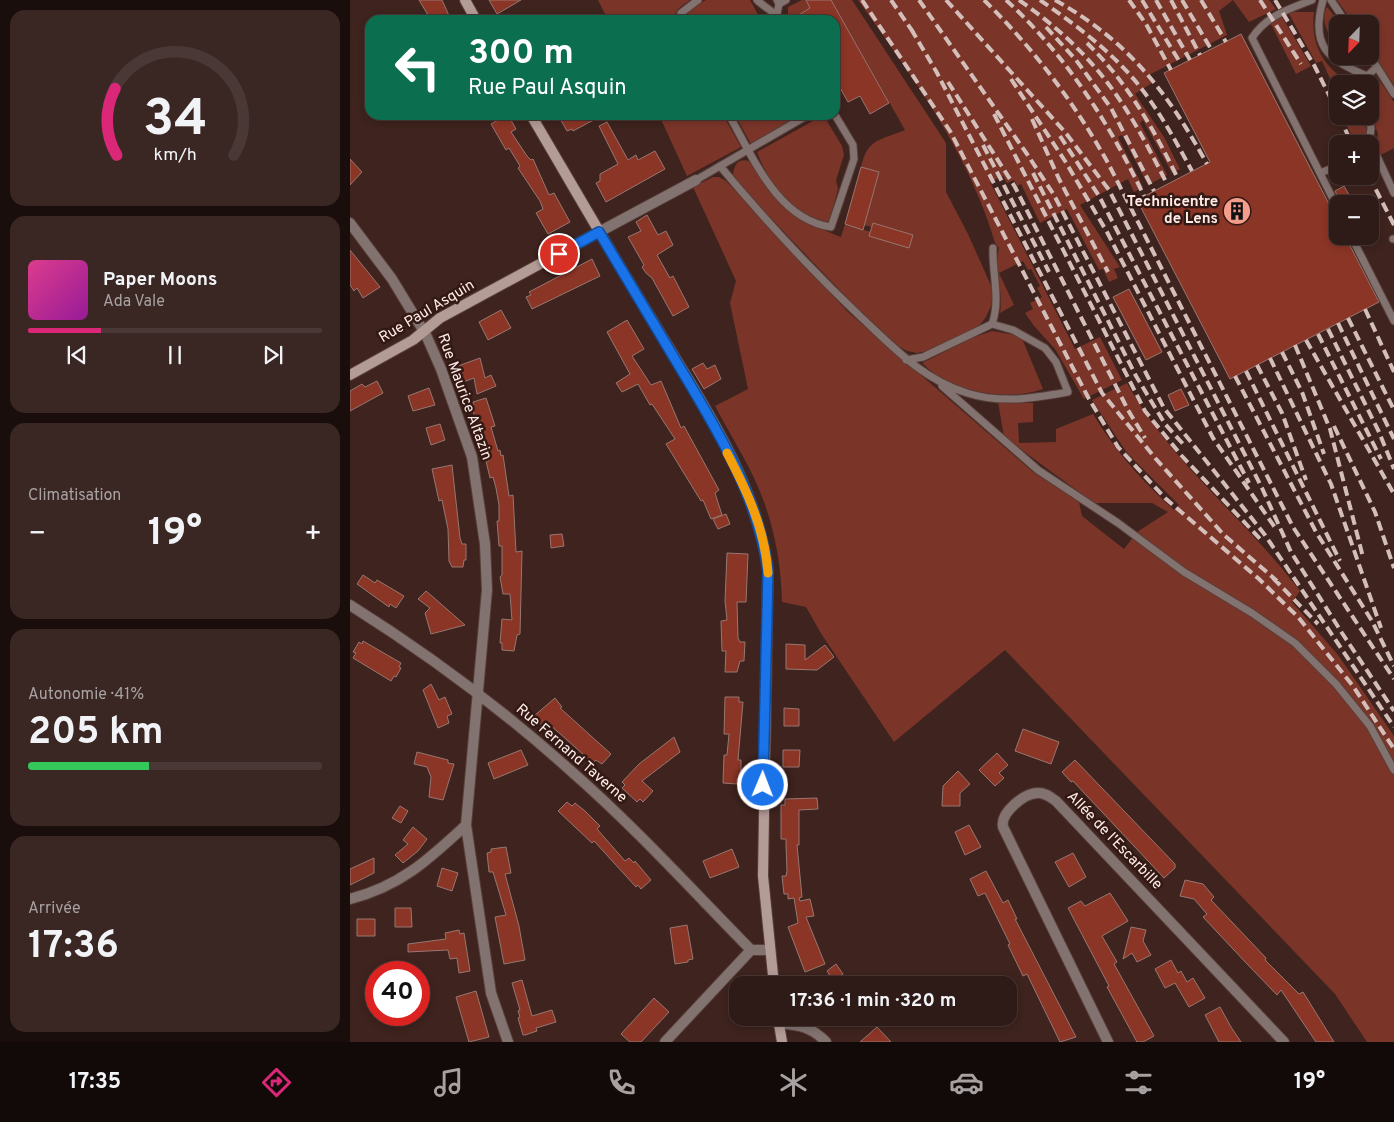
<!DOCTYPE html>
<html lang="fr">
<meta charset="utf-8">
<style>
body{margin:0;font-family:Overpass,sans-serif;background:#3a2723;color:#f1f3f6;height:100vh;display:flex;flex-direction:column;font-size:19px;white-space:nowrap}
*{box-sizing:border-box;margin:0}
p{font-size:16px;color:#a7a1a1}
.icon{flex:none;width:28px;height:28px;fill:none;stroke:currentColor;stroke-width:2;stroke-linecap:round;stroke-linejoin:round}
.map{position:relative;flex:1;overflow:hidden}
.details{display:flex;flex-direction:column;gap:10px;padding:10px;background:#190e0c;width:350px}
.details>*{flex:none}
.hud{position:absolute;left:15px;top:15px;width:475px;height:105px;border-radius:15px;box-shadow:0 2px 8px #0003,0 0 0 1px #493835;background:#0b6e4f;color:#fff;overflow:hidden}
.needle{width:32px;rotate:203deg}
.buttons{position:absolute;left:979px;top:15px;display:grid;gap:10px}
.buttons a{display:grid;place-items:center;width:50px;height:50px;border-radius:10px;background:#2e1a16;box-shadow:0 2px 8px #0003,0 0 0 1px #493835;font-size:25px}
.speed{position:absolute;left:15px;top:961px;display:flex;gap:10px;font-size:25px;font-weight:700;text-align:center}
.speed>*{display:grid;place-content:center;width:65px;height:65px;border-radius:50%;background:#2e1a16;box-shadow:0 2px 8px #0003,0 0 0 1px #493835;line-height:1}
.speed .limit{border:8px solid #d22;background:#fff;color:#111}
.pin{position:absolute;display:grid;place-items:center;width:42px;height:42px;color:#fff;margin:-21px;border:2px solid #fff;border-radius:50%;box-shadow:0 1px 5px #0007}
.me{position:absolute;width:55px;margin:-28px;rotate:1deg;stroke-linejoin:round;filter:drop-shadow(0 0 4px #0008)}
.turn{display:flex;align-items:center;gap:18px;height:105px;padding:0 20px;font-size:22px}
.turn .icon{width:65px;height:65px;stroke-width:2.5}
.turn b{display:block;font-size:35px;line-height:42px}
.big{font-size:38px;font-weight:700;line-height:1.1}
.details .widget{flex:1;display:flex;flex-direction:column;justify-content:center;gap:8px;min-width:0;padding:0 18px;border-radius:15px;background:#3a2723}
.details .dial{align-items:center;gap:0}
.dial svg{height:130px;overflow:visible;fill:none;stroke:#493835;stroke-width:7;stroke-linecap:round;text-anchor:middle}
.dial text{fill:#f1f3f6;stroke:none}
.song{display:flex;align-items:center;gap:15px}
.cover{width:60px;height:60px;border-radius:8px;background:linear-gradient(135deg,hsl(330 70% 55%),hsl(300 70% 35%))}
.played{height:5px;border-radius:2px;background:linear-gradient(90deg,#db2777 25%,#493835 25%)}
.keys{display:flex;justify-content:space-around;direction:ltr}
.heat{display:flex;justify-content:space-between;align-items:center;font-size:28px;direction:ltr}
.charge{height:8px;border-radius:4px;background:linear-gradient(90deg,#34c759 41%,#493835 0)}
.trip{position:absolute;left:379px;top:976px;width:288px;height:50px;border-radius:15px;background:#2e1a16;box-shadow:0 2px 8px #0003,0 0 0 1px #493835;font-weight:700;line-height:50px;text-align:center}
.tabs{display:flex;height:80px;justify-content:space-around;align-items:center;background:#120a09;color:#a7a1a1}
.tabs .icon{width:35px;height:35px}
.tabs .selected{color:#db2777}
.tabs b{font-size:22px;color:#f1f3f6}
main{display:flex;flex:1;min-height:0}
.map>svg:first-child{display:block}
</style>
<main>
<section class="details">
<div class="widget dial"><svg viewBox="0 0 100 80">
<path d="M14 69A42 42 0 1 1 86 69"/>
<path d="M14 69A42 42 0 0 1 13 28" stroke="#db2777"/>
<text x="50" y="56" font-size="32" font-weight="700">34</text>
<text x="50" y="72" font-size="11">km/h</text>
</svg></div>
<div class="widget">
<div class="song"><i class="cover"></i><div><b>Paper Moons</b><p>Ada Vale</p></div></div>
<div class="played"></div>
<div class="keys"><svg class="icon" aria-label="previous" viewBox="0 0 24 24"><path d="M18 5L8 12l10 7zM5 5v14"/></svg><svg class="icon" aria-label="pause" viewBox="0 0 24 24"><path d="M8 5v14M16 5v14"/></svg><svg class="icon" aria-label="next" viewBox="0 0 24 24"><path d="M6 5l10 7-10 7zM19 5v14"/></svg></div>
</div>
<div class="widget"><p>Climatisation</p>
<div class="heat"><a>−</a><b class="big">19°</b><a>+</a></div>
</div>
<div class="widget"><p>Autonomie · 41%</p><b class="big">205 km</b><div class="charge"></div></div>
<div class="widget"><p>Arrivée</p><b class="big">17:36</b></div>
</section>
<div class="map">
<svg width="1044" height="1042" viewBox="0 0 1044 1042">
<rect width="100%" height="100%" fill="#3e231e"/>
<path fill="#7a3528" d="M248,0H340L329,8L324,16L325,20H258Z
M356,0H400L411,20H332L341,8Z
M452,0H456L460,8L449,15L452,20H438V7Z
M481,0H502L596,143V192L618,234L643,290L641,306L636,317L629,326L578,351L567,353L557,351L548,346L503,304L411,208L383,175C384,166 387,158 399,161C425,199 447,220 491,237L495,224L521,232L520,236L559,247L563,235L523,223L522,227L514,225L529,172L511,167C518,138 529,141 555,130Z
M508,0H883L869,11L877,35L797,76L802,83L785,94L814,137L830,169L822,173L793,120L790,123L817,175L798,185L772,135L768,137L793,187L784,192L778,179L730,205L770,267L764,269L768,278L759,282L753,269L749,270L717,209L690,223L671,184L667,186L664,180L657,183L653,176L640,182L725,349L750,337L772,380L734,399L705,349L684,326L675,313L683,309L680,303L692,297L687,288L690,286L681,269L678,270L673,261L649,273L664,305L650,313C654,289 643,273 649,248L645,243C619,153 562,76 508,0Z
M883,0H919L926,9L899,22Z
M987,0H1044V85L1020,49V24H1004Z
M977,7L991,24H988L987,49C980,36 969,22 977,7Z
M938,12H964C960,44 973,67 1001,84H988L987,94L972,61L966,63Z
M931,15L961,66L946,74L920,22Z
M1025,78L1029,80L1044,102V148L1029,156L1026,149L1028,134L1020,110V84H1017L1021,79Z
M309,115H373L391,147L337,176Z
M385,115H451L401,144Z
M992,116H1014L1017,134L1014,144H1006Z
M470,117L475,118L492,146L494,155L486,180L488,189L479,222C445,217 418,183 407,152Z
M363,177H369L376,181L498,312L683,472L729,502L732,516L774,549L787,532L818,512L802,503H744L654,437L648,402L683,403V422L668,423L669,443L706,442V429L743,414C765,451 792,481 824,510L829,505L777,453L742,400L777,383C820,462 896,519 950,591L942,602L988,655L1044,736V763L1022,725L957,652L953,657L984,687L1018,728L1044,773V1042H1017L985,994L655,650L544,742L472,635L456,607L432,602C431,562 424,524 408,487C396,459 379,433 365,406L398,389L380,303L386,281L343,187Z
M642,331L671,336L693,389C663,400 622,394 594,380C586,376 579,369 572,363L622,338Z"/>
<path fill="#8b3526" stroke="#977770" d="M69,0H92L101,20H81Z
M139,0H171L147,14Z
M456,0H481L539,103L520,114L510,96L498,102L485,79V20H441L460,8Z
M891,34L979,204L988,221V236H995L1029,302L880,379L787,200L860,162L814,73Z
M145,115H158L166,129L161,132L177,156L181,160L183,159L199,195L204,193L220,222L198,234L186,213L193,209L190,201L168,168L170,166L159,148L156,150L141,124L148,120Z
M208,115H253L223,131L222,129L217,131Z
M257,122L278,160L286,155L288,160L305,151L315,169L256,202L246,183L250,181V174L268,164L249,126Z
M0,159L12,172L0,185Z
M511,167L529,172L513,230L495,224Z
M994,186L1004,204H991L985,191Z
M297,215L308,235L316,231L323,245L307,255L320,278L323,276L339,307L323,316L302,278L296,273L292,267L294,265L278,237L291,231L286,222Z
M523,223L563,235L559,248L519,236Z
M0,250L30,287L13,298L7,288L4,291L0,285Z
M242,259L250,276L182,309L176,297L181,295L179,292Z
M779,289L812,352L796,360L763,297Z
M151,310L161,328L138,340L129,322Z
M277,320L294,349L282,356L301,385L311,381L331,428L334,426L369,490L365,493L372,515L361,519L353,500L351,501L316,444L325,439L302,404L300,405L288,384L272,392L266,383L280,374L257,332Z
M130,358L135,378L141,375L146,386L127,394L124,378L113,382L108,366Z
M353,363L357,369L365,365L371,379L354,389L342,369Z
M27,381L33,393L0,411V391L12,384L15,387Z
M79,388L85,405L63,411L58,396Z
M831,389L839,405L825,411L818,395Z
M136,398L145,426L141,427L148,451L150,450L151,456L153,455L159,496L163,495L166,552L172,551L170,634L167,635L164,651L152,650V643H150L152,619L162,620L160,594H153L150,577L152,575V546H149L147,521H149V505L146,488L143,477L140,478L136,461H139L122,408L124,407L123,402Z
M90,424L95,440L81,445L76,428Z
M102,465L110,538L112,544H116V560H114L113,567H102L99,561L98,529L92,500L89,501L82,469Z
M376,514L380,524L368,529L363,519Z
M212,534L214,546L201,548L200,535Z
M377,553L398,554L396,602H387L388,638L390,642H395L394,661H390L387,672H375L376,651H372L371,621L377,620L375,601Z
M13,575L25,583L27,580L54,596L46,608L40,604L39,607L7,584Z
M76,591L83,597L115,625L81,634L75,613L80,608L68,599Z
M13,641L51,663L49,667L51,668L46,677L44,676L41,681L3,658L6,653L3,652L9,642L12,644Z
M436,644L455,645V660L475,645L484,657L467,670L436,669Z
M81,684L89,700L95,697L102,714L97,716L99,723L88,728L73,690Z
M375,697H389V702H393L388,760H391V780L387,779V784L373,783L374,755H377L379,734H374Z
M205,698L212,707L210,708L261,754L252,764L246,760L243,763L199,724L194,728L184,716Z
M434,708L449,709V726H434Z
M673,729L709,742L701,764L665,751Z
M324,737L330,752L292,781L303,791L293,802L290,799L287,802L272,788L275,785L272,782L289,764Z
M171,750L178,765L144,779L138,763Z
M433,750H450L449,767H433Z
M67,752L98,760V763L104,764L93,800L79,797L81,777L77,767L64,764Z
M647,753L658,765L649,773L654,778L645,786L629,770Z
M725,760L825,864V868L814,878L723,781L721,782L712,772Z
M608,771L620,784L610,793V806H592L593,786Z
M467,798L468,809L449,810V845H447L452,897L449,898L450,901L460,899L464,916L456,917L475,964L455,972L438,927L448,923L444,898L438,899V894H434L432,876H436L437,871L436,845V839H431V805H435V799Z
M217,802L222,806L225,803L235,811L250,826L247,829L275,861L279,858L284,863L285,861L301,880L291,889L288,885L286,887L244,841L242,843L208,811Z
M50,806L58,811L51,823L42,818Z
M619,825L631,847L615,855L605,832Z
M63,827L77,839L68,851L53,863L45,855L58,844L53,840Z
M156,847L161,873L155,874L169,926L175,960L154,964L145,917L156,915L143,872H139L137,853L141,852V849Z
M382,849L389,867L360,878L353,861Z
M723,853L736,877L719,887L705,862Z
M24,858V873L0,885V869Z
M92,868L108,873L102,891L87,886Z
M636,871L653,903L658,900L667,919H665L726,1037L710,1042L677,974L673,976L658,945L660,944L635,893L628,896L620,879Z
M835,880L853,884L864,897L861,900L916,958L915,960L949,994L953,992L984,1042H966L931,990L927,995L899,966L853,917L857,914L844,899L830,896Z
M760,893L778,921L752,936L767,962L764,964L804,1036L793,1042H787L757,987L759,986L718,908L731,901L735,906Z
M45,908H61L62,927H45Z
M7,919H25V936H7Z
M337,925L343,959L338,960V962L325,964L320,928Z
M781,927L796,930L793,941L801,955L787,962L782,953L773,959Z
M109,930L110,934L114,933L120,971L109,973L107,958L100,959L98,950L58,952V944L96,939L95,933Z
M821,960L828,973L831,971L837,982L843,978L855,998L839,1007L825,983L815,988L805,969Z
M486,964L493,974L483,980L477,971Z
M172,980L182,1016L202,1010L206,1022L186,1028L187,1031L175,1035H173L168,1018L170,1017L168,1011L170,1010L162,983Z
M126,991L139,1037L119,1042L106,997Z
M304,998L319,1012L291,1042H280L271,1034Z
M870,1007L881,1027L891,1042H869L855,1015Z
M527,1027L541,1042H510Z"/>
<g fill="none" stroke-linecap="round" stroke-linejoin="round">
<defs>
<path id="lane" d="M407,0C414,7 425,12 430,20
M962,0C939,9 916,16 902,38L988,209
M973,0C960,46 977,59 1017,76
M981,0L997,24
M429,4L436,0
M427,14L429,4L427,0
M330,20L331,13L348,0
M1020,56L1044,94
M1013,84L1017,76L1027,67
M379,115C403,157 427,219 481,227L504,159L503,145L485,115
M1019,116L1021,128L1019,144
M1020,141L1044,193
M370,166C415,220 462,271 513,319C545,349 574,380 617,393C651,404 684,398 718,392L706,362L695,348L663,330L642,324L573,357L556,360
M970,173L988,166
M346,180L458,115
M1001,236L1044,321
M1043,239H1044
M642,324C651,299 642,274 643,248
M592,386L688,470L768,523L834,572L902,613L945,643L986,684L1020,726L1044,770"/>
<path id="street" d="M0,223L42,279L76,335L91,369L122,457L135,544L137,590L116,825L141,993L158,1042
M249,232L346,180
M0,605C78,654 152,709 221,771C285,827 342,890 401,950
M0,899C51,886 79,859 116,825
M401,950H420
M429,1023C449,1025 462,1027 476,1042
M315,1042L401,950
M758,1042L653,827C650,813 674,793 688,793C696,793 700,797 706,801L934,1042"/>
<path id="secondary" d="M115,0L126,20
M181,115C221,183 260,251 301,318C348,397 406,478 418,571L413,876L424,985
M0,375L63,340L90,318L249,232
M428,1018L432,1042"/>
</defs>
<use href="#lane" stroke="#593f3a" stroke-width="9"/>
<use href="#street" stroke="#593f3a" stroke-width="12"/>
<use href="#secondary" stroke="#593f3a" stroke-width="12"/>
<use href="#lane" stroke="#827370" stroke-width="7"/>
<use href="#street" stroke="#827370" stroke-width="10"/>
<use href="#secondary" stroke="#b39b96" stroke-width="10"/>
<path stroke="#d3beba" stroke-width="4" stroke-dasharray="10 5" stroke-linecap="butt" d="M512,0L600,131L739,399L768,447L815,498L909,579L948,617L1003,686L1044,749
M541,0L565,35
M569,0L677,154L704,195L814,408L915,535L1044,727
M596,0L715,132L759,190L912,488L941,552L992,633L1044,711
M634,0C684,49 724,102 758,163L943,527L1044,679
M656,0C715,54 760,124 794,196
M669,0C746,54 776,102 817,184
M690,0C724,24 760,50 787,83C809,110 825,140 842,171
M705,0C778,41 817,91 857,164
M779,0L796,24L821,70
M792,0L831,64
M806,0L840,60
M821,0L850,55
M832,0L861,49
M851,0L876,42
M910,0L951,64
M925,0L964,65L988,113
M696,27L726,60L761,108L804,191
M561,29L586,71L752,393L806,459L874,535L927,581
M737,43C777,82 804,129 828,179
M661,79L715,161L757,232L863,438L926,529
M598,82L665,187L778,410L795,438
M644,114L795,411L831,455L913,542
M989,116L1002,144
M682,119L709,179L758,272
M710,136L749,196L899,483
M633,145L699,272
M683,173L786,376L815,424L834,445
M1019,176L1044,225
M1015,309L1044,372
M998,318L1044,410
M988,323L1044,439
M978,329L1029,432L1044,469
M968,334L1031,459
M956,340L1044,494
M945,345L980,429L1013,557
M932,352L952,392L974,454
M920,358L981,484L1031,628
M907,365L932,413L956,480
M896,371L990,561
M885,376L966,532L1022,621L1044,666
M984,426L1025,512L1044,568
M923,578L968,624"/>
</g>
<g fill="none" stroke-linecap="round" stroke-linejoin="round">
<defs>
<path id="route" d="M209,254L249,232C276,277 303,322 329,366C368,431 408,496 418,571L413,785"/>
</defs>
<use href="#route" stroke="#114b97" stroke-width="12"/>
<use href="#route" stroke="#1a73e8" stroke-width="9"/>
<path stroke="#f59e0b" stroke-width="9" d="M377,453C397,491 415,529 418,573"/>
</g>
<defs>
<symbol id="building-disc" viewBox="-11 -11 22 22"><circle r="9.5" fill="#f49d8b" stroke="#331914"/><path d="M-4-6H4V6H1V3H-1V6H-4ZM-2.5-4.3h1.7v1.8h-1.7ZM.8-4.3h1.7v1.8H.8ZM-2.5-1h1.7V.8h-1.7ZM.8-1h1.7V.8H.8Z" fill="#111"/></symbol>
</defs>
<g fill-rule="evenodd">
<use href="#building-disc" x="871" y="195" width="32" height="32"/>
</g>
<g text-anchor="middle" dominant-baseline="central" stroke-width="5" stroke-linejoin="round" paint-order="stroke">
<g font-size="15" font-weight="bold" fill="#ffece8" stroke="#331914" text-anchor="end">
<text x="868" y="202">Technicentre<tspan x="868" dy="17">de Lens</tspan></text>
</g>
<g font-size="15" fill="#ffece8" stroke="#331914">
<text transform="translate(77 312) rotate(-31)">Rue Paul Asquin</text>
<text transform="translate(114 397) rotate(70)">Rue Maurice Altazin</text>
<text transform="translate(221 754) rotate(41)">Rue Fernand Taverne</text>
<text transform="translate(764 841) rotate(46)">Allée de l'Escarbille</text>
</g>
</g>
</svg>
<div class="buttons">
<a><svg class="needle" viewBox="-14 -14 28 28"><path d="M0-13l5 13h-10z" fill="#e53935"/><path d="M0 13l5-13h-10z" fill="#a7a1a1"/></svg></a>
<a><svg class="icon" aria-label="layers" viewBox="0 0 24 24"><path d="M12 4l9 5-9 5-9-5zM3 14l9 5 9-5"/></svg></a>
<a>+</a>
<a>−</a>
</div>
<div class="speed"><div class="limit">40</div></div>
<div class="pin" style="left:209px;top:254px;background:#d93025"><svg class="icon" aria-label="arrive" viewBox="0 0 24 24"><path d="M6 21V4h12l-3 4 3 4H6"/></svg></div>
<svg class="me" style="left:413px;top:785px" viewBox="-20 -20 40 40"><circle r="17" fill="#1a73e8" stroke="#fff" stroke-width="3"/><path d="M0-11L8 9 0 5-8 9z" fill="#fff"/></svg>
<div class="trip">17:36 · 1 min · 320 m</div>
<div class="hud">
<div class="turn"><svg class="icon" aria-label="left" viewBox="0 0 24 24"><path d="M17 20v-9H6M10 6l-5 5 5 5"/></svg><div><b>300 m</b>Rue Paul Asquin</div></div>
</div>
</div>
</main>
<nav class="tabs">
<b>17:35</b>
<svg class="icon selected" aria-label="directions" viewBox="0 0 24 24"><path d="M12 3l9 9-9 9-9-9zM9 14v-3h6M13 9l2 2-2 2"/></svg>
<svg class="icon" aria-label="music" viewBox="0 0 24 24"><path d="M9 18V5l10-2v13"/><circle cx="6" cy="18" r="3"/><circle cx="16" cy="16" r="3"/></svg>
<svg class="icon" aria-label="phone" viewBox="0 0 24 24"><path d="M5 4h4l2 5-3 2q2 4 5 5l2-3 5 2v4C11 20 4 13 5 4z"/></svg>
<svg class="icon" aria-label="climate" viewBox="0 0 24 24"><path d="M12 3v18M4 7l16 10M4 17L20 7"/></svg>
<svg class="icon" aria-label="car" viewBox="0 0 24 24"><path d="M5 17H2v-5l4-1 3-4h7l3 4 3 1v5h-3M9 17h6M6 11h13"/><circle cx="7" cy="17" r="2"/><circle cx="17" cy="17" r="2"/></svg>
<svg class="icon" aria-label="filters" viewBox="0 0 24 24"><path d="M4 7h16M4 17h16"/><circle cx="9" cy="7" r="2"/><circle cx="15" cy="17" r="2"/></svg>
<b>19°</b>
</nav>
